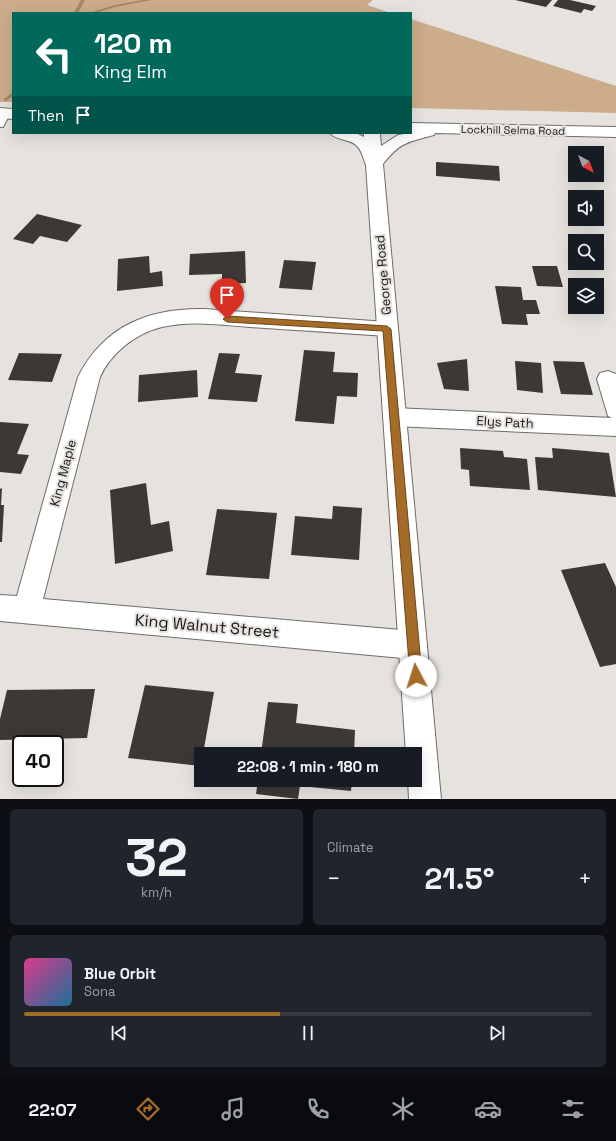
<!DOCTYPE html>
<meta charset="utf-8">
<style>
body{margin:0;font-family:"Space Grotesk",sans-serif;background:#20242c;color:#f1f3f6;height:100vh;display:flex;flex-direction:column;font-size:15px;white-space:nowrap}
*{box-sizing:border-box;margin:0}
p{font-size:13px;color:#9ea1a6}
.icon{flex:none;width:22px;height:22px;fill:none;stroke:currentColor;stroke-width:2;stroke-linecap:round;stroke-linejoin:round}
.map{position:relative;height:799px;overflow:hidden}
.drawer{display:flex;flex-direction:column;gap:10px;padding:10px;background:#0d0f14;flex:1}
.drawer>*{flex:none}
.top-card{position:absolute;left:12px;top:12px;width:400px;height:122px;border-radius:0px;box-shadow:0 4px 16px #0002;background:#00695c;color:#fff;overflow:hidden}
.needle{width:26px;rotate:139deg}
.tools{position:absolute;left:568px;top:146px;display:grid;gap:8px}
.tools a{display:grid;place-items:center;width:36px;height:36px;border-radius:0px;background:#171b24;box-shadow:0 4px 16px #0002;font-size:20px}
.speed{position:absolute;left:12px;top:735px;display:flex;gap:8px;font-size:20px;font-weight:700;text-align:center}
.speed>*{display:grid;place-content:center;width:52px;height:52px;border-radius:50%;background:#171b24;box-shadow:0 4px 16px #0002;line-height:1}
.speed .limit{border:2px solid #111;border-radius:6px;background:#fff;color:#111}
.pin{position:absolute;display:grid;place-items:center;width:34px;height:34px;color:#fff;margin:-41px -17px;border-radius:50% 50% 50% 0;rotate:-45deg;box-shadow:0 0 4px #0007}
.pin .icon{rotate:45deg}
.me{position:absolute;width:44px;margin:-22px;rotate:355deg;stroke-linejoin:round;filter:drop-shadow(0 0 3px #0008)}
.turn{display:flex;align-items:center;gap:14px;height:84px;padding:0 16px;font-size:18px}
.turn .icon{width:52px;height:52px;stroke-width:2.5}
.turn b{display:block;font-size:28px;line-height:34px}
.then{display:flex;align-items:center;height:38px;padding:0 16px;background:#0003;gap:8px;font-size:15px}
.big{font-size:30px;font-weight:700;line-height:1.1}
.drawer .card{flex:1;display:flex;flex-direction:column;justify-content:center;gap:6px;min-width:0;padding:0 14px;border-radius:6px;background:#20242c}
.drawer .dial{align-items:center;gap:0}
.dial b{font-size:52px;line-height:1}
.song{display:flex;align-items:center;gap:12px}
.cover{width:48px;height:48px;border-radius:6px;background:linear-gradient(135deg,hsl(330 70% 55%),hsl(200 70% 35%))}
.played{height:4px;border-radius:2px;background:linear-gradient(90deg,#a46c28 45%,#363941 45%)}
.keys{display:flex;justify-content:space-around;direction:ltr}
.heat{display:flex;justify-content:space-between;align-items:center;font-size:22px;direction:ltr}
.drawer .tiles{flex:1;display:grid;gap:10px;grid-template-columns:1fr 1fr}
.card:last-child{grid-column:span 2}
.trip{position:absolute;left:194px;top:747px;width:228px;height:40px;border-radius:0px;background:#171b24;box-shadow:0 4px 16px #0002;font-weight:700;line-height:40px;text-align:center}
.tabs{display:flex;height:64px;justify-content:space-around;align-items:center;background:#090b0e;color:#9ea1a6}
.tabs .icon{width:28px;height:28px}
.tabs .active{color:#a46c28}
.tabs b{font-size:18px;color:#f1f3f6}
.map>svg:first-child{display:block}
</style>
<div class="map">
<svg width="616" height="799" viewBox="0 0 616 799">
<rect width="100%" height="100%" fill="#e6e3df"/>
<path fill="#ccac8b" d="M0,0H373L367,5L391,13H13V102H0Z
M411,19L616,86V113L411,108Z"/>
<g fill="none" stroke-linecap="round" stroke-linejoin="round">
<path fill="#a68665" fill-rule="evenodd" d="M81,0H85L78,13H74Z
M143,0H151L115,7L95,13H89L115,5Z
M12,93H13V96L6,101H4V99Z"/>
</g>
<path fill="#3b3835" d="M515,0H552L546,7Z
M558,0H570L596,6L592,11L584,9L581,13L553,6Z
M436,162L499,166L500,181L436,176Z
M37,214L82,225L67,242L40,236L33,244L13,239Z
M245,251L246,283L222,284V274L189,275L190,254Z
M149,256L150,273L162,271L163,286L117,291L118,259Z
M284,260L316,262L312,290L279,288Z
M532,266H557L563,287L537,286Z
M495,286L521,287L523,300H536L540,314H526L528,325L502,324Z
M304,350L335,352L333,372L358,373L357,397L337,396L334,424L295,421Z
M19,353L62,354L52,382L8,380Z
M219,353L240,354L235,373L262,375L257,402L208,399Z
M467,359L469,391L444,389L437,363Z
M515,361L541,363L543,393L517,390Z
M553,361L584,362L593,395L561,394Z
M197,370L198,397L138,402L139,375Z
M0,422L29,424L17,454L29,455L21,474L0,472Z
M460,448L503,451L504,457L527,459L530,490L470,486L469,470L461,469Z
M552,448L609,453L616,497L538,490L535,457L553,458Z
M146,483L151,525L169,521L173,551L115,564L110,490Z
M2,488L1,505H4L2,542H0V489Z
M333,506L362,508L359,560L291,555L295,516L332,519Z
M217,509L277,513L269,579L206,575Z
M605,563L616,587V664L600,667L561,570Z
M145,685L214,692L203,754H201V766L128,758Z
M95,689L87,738L0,740V719L7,690Z
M268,702L298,704L296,723L355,730L354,754H261Z
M258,780H352L351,791L300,786L298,799L256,794Z"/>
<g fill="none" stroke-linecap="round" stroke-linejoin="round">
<defs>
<path id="lane" d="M3,112L10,114L3,127H0V118Z"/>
<path id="street" d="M204,309L387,322L394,324L397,329L394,334L387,336C341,333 296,330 250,327C221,325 191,320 162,327C136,333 111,353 100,377L43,599L413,631L423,635L427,645L423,655L413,659L0,621V595L17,596L78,377C104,326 148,308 204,309Z
M608,371L616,374V436L394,426L386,423L383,417L386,411L394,408L612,418L608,416L597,379L600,373Z"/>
<path id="secondary" d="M0,108L13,109V119L0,118Z
M411,123L616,127V137L435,133L434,135C408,142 400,142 383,164L441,799H409L408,780H415V754H406L366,165C363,158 362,150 356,145C349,139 335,140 330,133H356L364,137V133H380L381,146L398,135L411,133Z"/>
</defs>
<use href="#lane" stroke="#6f6c69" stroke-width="2"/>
<use href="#street" stroke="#6f6c69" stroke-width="2"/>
<use href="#secondary" stroke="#6f6c69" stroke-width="2"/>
<use href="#lane" fill="#fff" fill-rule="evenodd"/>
<use href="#street" fill="#fff" fill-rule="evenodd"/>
<use href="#secondary" fill="#fff" fill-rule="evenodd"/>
</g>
<path fill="#a46c28" stroke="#6b461a" d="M227,316L387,326L391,329L422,676L420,680L416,682L412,680L410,676L383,331L227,322L223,319Z"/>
<g text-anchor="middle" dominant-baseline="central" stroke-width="4" stroke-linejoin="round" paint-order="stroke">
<g font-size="11" fill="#191716" stroke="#e6e3df">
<text transform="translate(513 130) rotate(1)">Lockhill Selma Road</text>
</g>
<g font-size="13" fill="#191716" stroke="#e6e3df">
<text transform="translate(383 275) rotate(-95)">George Road</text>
<text transform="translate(505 422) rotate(3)">Elys Path</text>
<text transform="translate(63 473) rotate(-75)">King Maple</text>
</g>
<g font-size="16" fill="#191716" stroke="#e6e3df">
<text transform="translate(207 626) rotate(5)">King Walnut Street</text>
</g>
</g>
</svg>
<div class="tools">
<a><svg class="needle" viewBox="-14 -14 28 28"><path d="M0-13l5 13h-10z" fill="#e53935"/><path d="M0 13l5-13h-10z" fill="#9ea1a6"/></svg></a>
<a><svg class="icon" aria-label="sound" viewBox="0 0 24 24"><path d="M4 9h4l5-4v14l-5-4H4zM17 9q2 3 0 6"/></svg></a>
<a><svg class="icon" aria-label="search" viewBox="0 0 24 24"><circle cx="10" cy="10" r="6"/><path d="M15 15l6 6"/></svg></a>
<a><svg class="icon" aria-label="layers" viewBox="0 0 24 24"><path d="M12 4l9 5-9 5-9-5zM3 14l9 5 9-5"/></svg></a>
</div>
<div class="speed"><div class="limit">40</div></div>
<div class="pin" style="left:227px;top:319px;background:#d93025"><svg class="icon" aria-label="arrive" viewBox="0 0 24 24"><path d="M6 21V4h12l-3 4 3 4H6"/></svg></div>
<svg class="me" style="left:416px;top:676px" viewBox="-20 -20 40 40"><circle r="19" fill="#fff"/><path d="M0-13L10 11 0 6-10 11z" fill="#a46c28"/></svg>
<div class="trip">22:08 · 1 min · 180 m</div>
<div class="top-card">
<div class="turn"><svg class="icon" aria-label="left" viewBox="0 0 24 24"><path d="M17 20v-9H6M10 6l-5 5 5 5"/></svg><div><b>120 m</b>King Elm</div></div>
<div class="then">Then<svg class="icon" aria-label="arrive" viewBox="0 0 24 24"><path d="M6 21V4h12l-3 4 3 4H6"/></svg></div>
</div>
</div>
<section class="drawer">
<div class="tiles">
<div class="card dial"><b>32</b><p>km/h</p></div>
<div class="card"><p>Climate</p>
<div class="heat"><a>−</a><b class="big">21.5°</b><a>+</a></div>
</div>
<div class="card">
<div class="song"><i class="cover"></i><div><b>Blue Orbit</b><p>Sona</p></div></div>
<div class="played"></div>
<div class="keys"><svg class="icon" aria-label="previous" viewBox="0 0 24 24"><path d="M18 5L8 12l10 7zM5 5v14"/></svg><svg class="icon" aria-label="pause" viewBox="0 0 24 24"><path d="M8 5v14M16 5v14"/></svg><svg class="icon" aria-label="next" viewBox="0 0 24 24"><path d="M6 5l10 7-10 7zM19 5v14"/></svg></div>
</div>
</div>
</section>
<nav class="tabs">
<b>22:07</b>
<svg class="icon active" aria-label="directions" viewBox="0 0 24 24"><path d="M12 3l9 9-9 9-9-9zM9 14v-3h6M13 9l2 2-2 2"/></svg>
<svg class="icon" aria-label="music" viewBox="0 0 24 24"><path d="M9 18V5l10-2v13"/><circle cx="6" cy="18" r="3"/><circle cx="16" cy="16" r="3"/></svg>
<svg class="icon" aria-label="phone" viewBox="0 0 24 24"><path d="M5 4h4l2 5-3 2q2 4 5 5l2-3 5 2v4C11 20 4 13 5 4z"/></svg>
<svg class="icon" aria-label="climate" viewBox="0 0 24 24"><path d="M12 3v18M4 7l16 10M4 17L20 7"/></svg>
<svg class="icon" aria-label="car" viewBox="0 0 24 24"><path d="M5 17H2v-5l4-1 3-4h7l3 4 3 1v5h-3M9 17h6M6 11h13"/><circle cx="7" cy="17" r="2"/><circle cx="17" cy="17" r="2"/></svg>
<svg class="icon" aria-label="filters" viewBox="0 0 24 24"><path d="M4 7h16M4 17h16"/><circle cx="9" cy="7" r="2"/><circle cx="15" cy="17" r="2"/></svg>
</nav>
